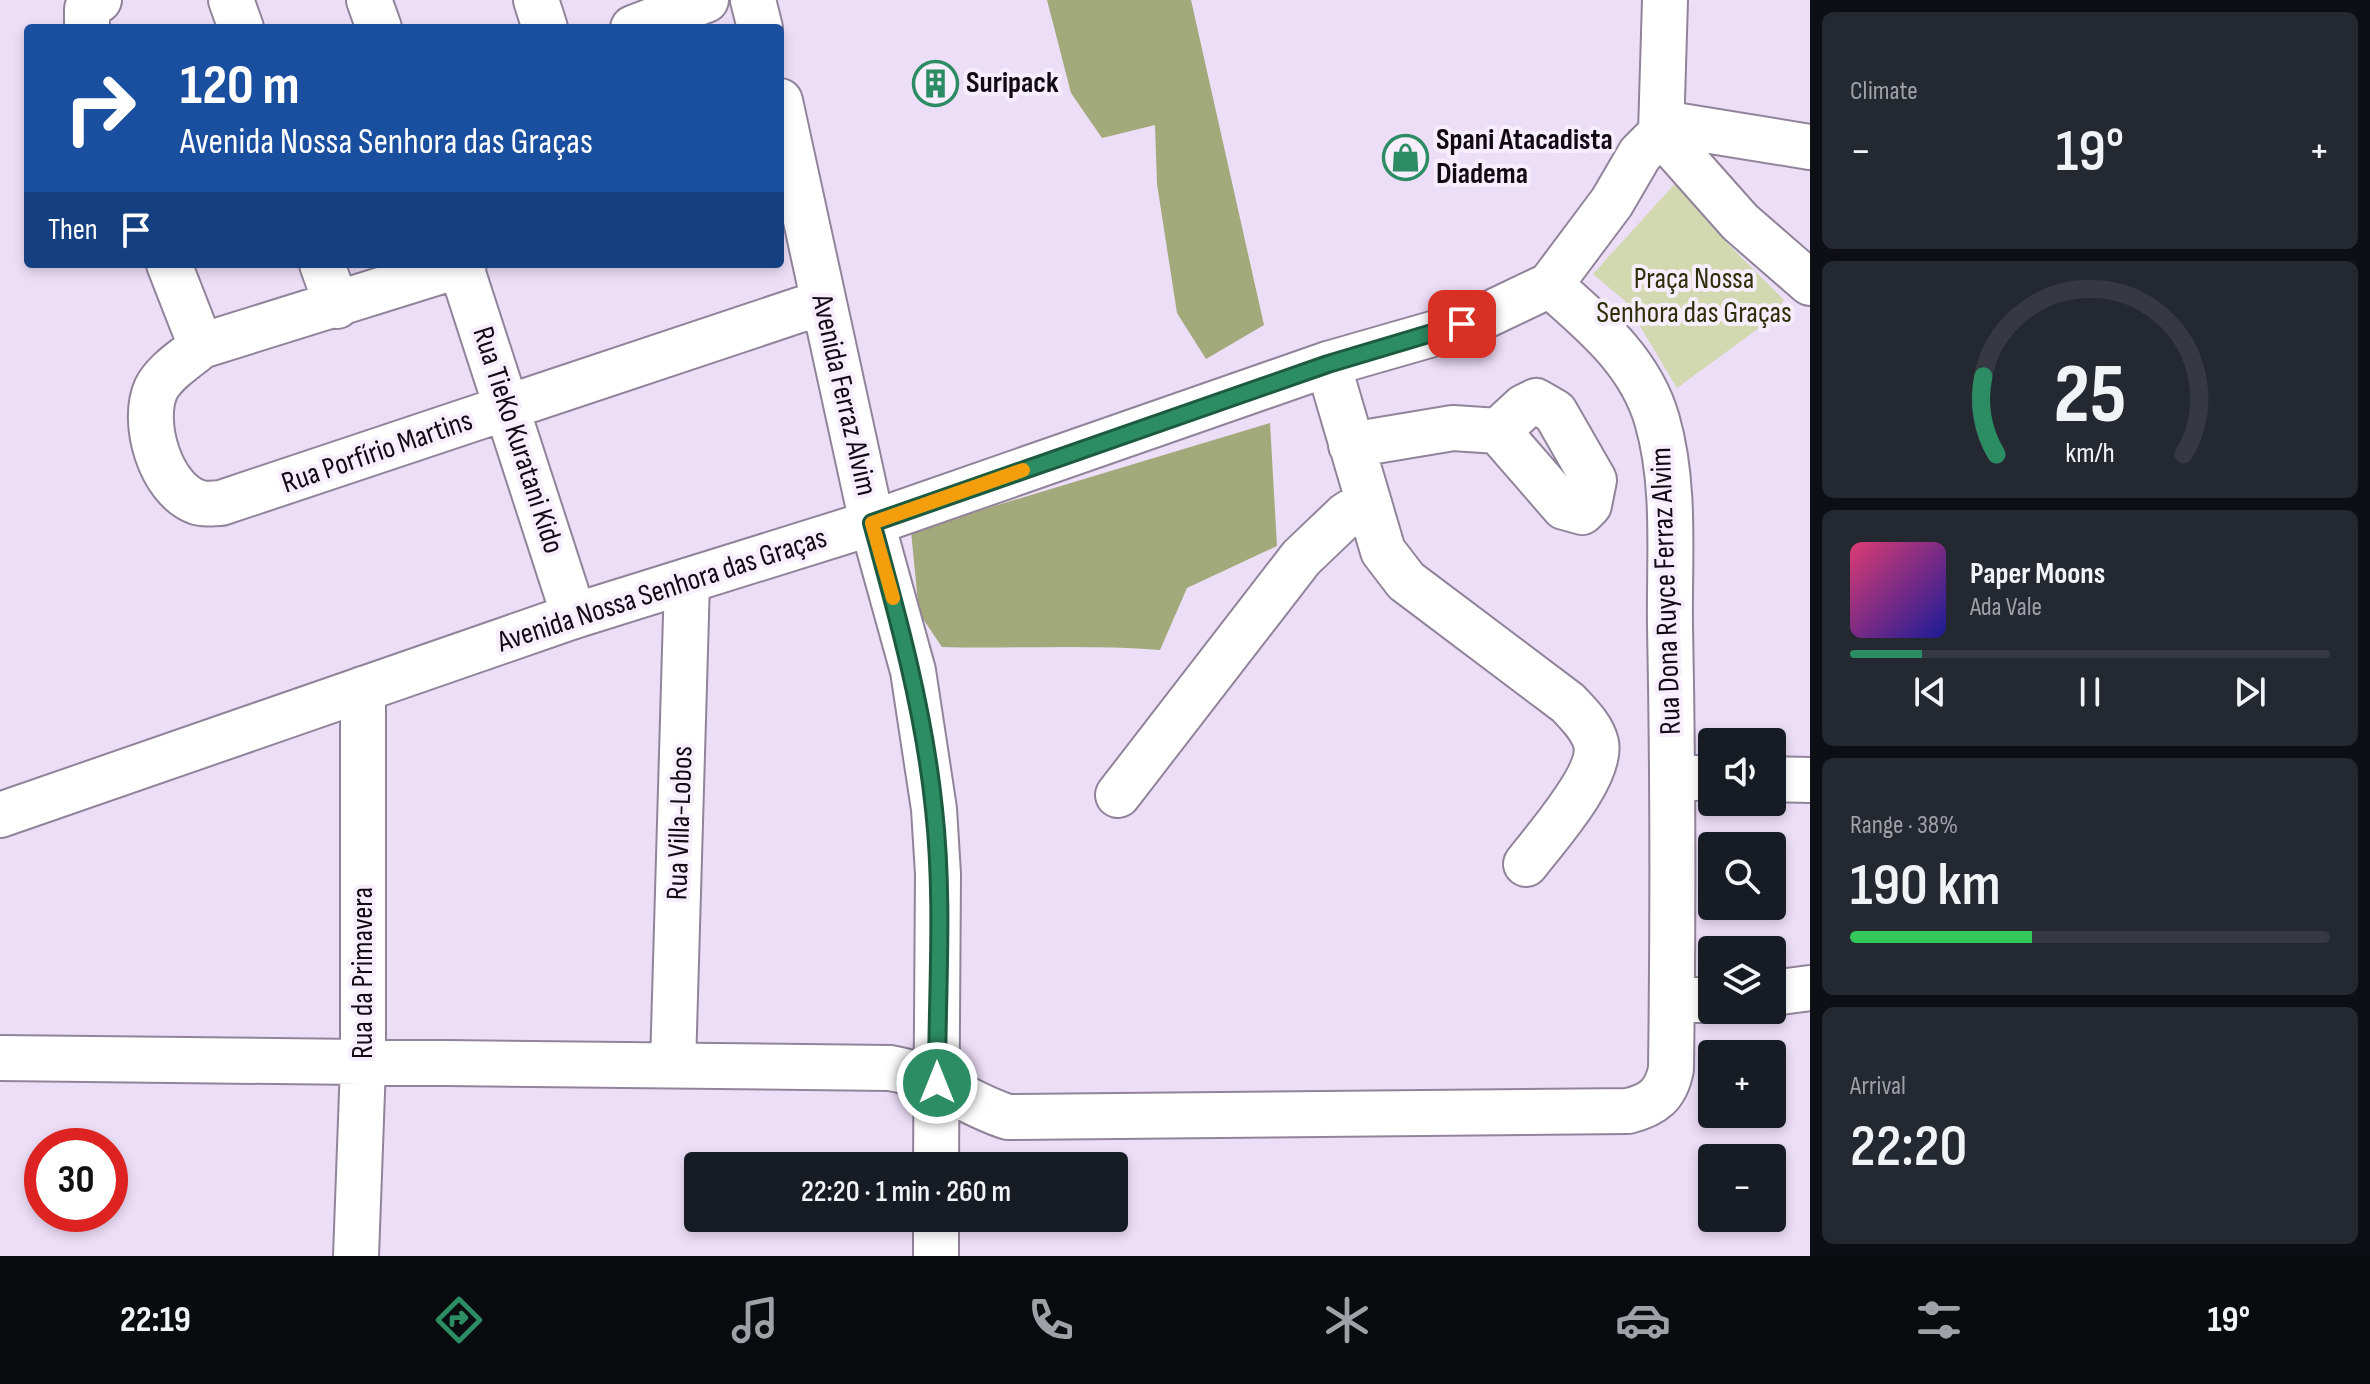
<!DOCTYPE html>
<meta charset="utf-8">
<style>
body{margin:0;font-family:"Sofia Sans Condensed",sans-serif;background:#242831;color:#f1f3f6;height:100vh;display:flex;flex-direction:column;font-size:30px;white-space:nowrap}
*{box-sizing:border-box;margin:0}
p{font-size:26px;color:#9ea1a6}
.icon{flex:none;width:44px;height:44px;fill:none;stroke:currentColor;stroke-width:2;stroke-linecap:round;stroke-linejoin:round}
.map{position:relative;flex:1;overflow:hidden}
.panel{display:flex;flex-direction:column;gap:12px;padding:12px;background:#0d0f14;width:560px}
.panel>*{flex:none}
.top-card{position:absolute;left:24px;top:24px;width:760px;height:244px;border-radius:8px;box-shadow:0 4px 12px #0003;background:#1a4fa0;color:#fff;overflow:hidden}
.fabs{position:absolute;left:1698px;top:728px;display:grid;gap:16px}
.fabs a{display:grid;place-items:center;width:88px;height:88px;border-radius:8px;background:#171b24;box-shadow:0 4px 12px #0003;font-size:40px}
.speed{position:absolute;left:24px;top:1128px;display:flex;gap:16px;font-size:40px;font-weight:700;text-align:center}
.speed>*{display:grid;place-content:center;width:104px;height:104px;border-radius:50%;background:#171b24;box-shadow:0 4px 12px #0003;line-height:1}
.speed .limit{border:12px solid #d22;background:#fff;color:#111}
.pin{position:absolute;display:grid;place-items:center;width:68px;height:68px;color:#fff;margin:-34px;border-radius:16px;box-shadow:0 4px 12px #0006}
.me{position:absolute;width:88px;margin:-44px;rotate:0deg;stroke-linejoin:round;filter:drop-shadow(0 0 6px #0008)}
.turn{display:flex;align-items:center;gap:28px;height:168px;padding:0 24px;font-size:36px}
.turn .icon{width:104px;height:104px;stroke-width:2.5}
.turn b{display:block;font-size:56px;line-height:68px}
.then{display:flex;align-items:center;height:76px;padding:0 24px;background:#0003;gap:16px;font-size:30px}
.big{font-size:60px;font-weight:600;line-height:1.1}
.panel .widget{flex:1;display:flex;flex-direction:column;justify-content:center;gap:12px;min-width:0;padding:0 28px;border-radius:12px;background:#242831}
.panel .dial{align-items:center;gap:0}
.dial svg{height:208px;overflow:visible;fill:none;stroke:#363941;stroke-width:7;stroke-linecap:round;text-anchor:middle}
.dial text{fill:#f1f3f6;stroke:none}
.song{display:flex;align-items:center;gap:24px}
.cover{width:96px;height:96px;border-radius:12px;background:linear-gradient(135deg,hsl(340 70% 55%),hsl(240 70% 35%))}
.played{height:8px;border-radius:4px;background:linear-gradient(90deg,#2c8c64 15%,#363941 15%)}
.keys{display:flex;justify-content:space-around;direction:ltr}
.heat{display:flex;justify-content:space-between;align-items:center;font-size:44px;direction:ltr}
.charge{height:12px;border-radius:6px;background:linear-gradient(90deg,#34c759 38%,#363941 0)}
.trip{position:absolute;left:684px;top:1152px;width:444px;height:80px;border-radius:8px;background:#171b24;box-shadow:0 4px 12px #0003;font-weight:600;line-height:80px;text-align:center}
.tab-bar{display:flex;height:128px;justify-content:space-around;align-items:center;background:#090b0e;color:#9ea1a6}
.tab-bar .icon{width:56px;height:56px}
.tab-bar .selected{color:#2c8c64}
.tab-bar b{font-size:36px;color:#f1f3f6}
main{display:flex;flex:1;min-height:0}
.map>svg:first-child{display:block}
</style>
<main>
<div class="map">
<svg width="1810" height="1256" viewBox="0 0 1810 1256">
<rect width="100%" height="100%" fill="#eddef7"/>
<path fill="#d2d8b0" d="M1681,177L1728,244L1784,300L1770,320L1677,388L1625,301L1593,274Z"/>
<path fill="#a2a97a" d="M1047,0H1191L1264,325L1206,359L1177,313L1157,184L1155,125L1102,138L1071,93Z
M1270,423L1277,546L1187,588L1160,650C1087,644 1015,649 942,647L919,613L911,531Z"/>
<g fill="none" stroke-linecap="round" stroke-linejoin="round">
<defs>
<path id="minor" d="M231,0L241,28
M369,0L379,28
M536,0L545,28
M753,0L760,28
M87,28V9L99,0
M633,28L706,0
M780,101L872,523L913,671L934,809L938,874L936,1166
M1662,123L1810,147
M1661,133L1740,222L1810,283
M169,264L201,346
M322,264L337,306
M460,264L574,616
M464,264L201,346C186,359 165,371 156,389C141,422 160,489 197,502C204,505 213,503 221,503L823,302
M1328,364L1383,551L1406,581L1568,703C1579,715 1592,727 1596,743C1603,775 1545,839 1526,864
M1351,445L1453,428L1498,431L1564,507L1582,512L1589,505L1594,480L1555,412L1536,401L1524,407L1498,431
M1673,777L1712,778
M1772,779L1810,780
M1118,795L1301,558L1346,515L1366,502
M1772,993L1810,988
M1672,1000H1712
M0,1058L890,1068C935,1075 963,1103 1008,1117L1628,1111C1653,1105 1666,1095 1671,1069C1673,921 1673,773 1670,626C1669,559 1676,485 1657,420C1640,361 1594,324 1550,285
M673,1065L687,581
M356,1256L363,1065V689
M936,1256V1218"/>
<path id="major" d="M0,815L574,616L872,523L1328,364L1436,333L1487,315L1550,285L1612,202L1640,154L1661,133L1665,0"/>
</defs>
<use href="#minor" stroke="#91849a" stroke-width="48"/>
<use href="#major" stroke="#91849a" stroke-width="48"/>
<use href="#minor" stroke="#fff" stroke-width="44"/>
<use href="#major" stroke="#fff" stroke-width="44"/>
</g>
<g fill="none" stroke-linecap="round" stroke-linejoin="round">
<defs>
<path id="route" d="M937,1083C937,993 944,899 934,809C924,711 898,617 872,523L1328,364L1462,324"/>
</defs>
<use href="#route" stroke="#1d5b41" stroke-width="20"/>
<use href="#route" stroke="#2c8c64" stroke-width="14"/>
<path stroke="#f59e0b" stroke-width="14" d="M893,598L872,523L1023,470"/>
</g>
<defs>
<symbol id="building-ring" viewBox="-11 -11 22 22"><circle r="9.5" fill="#f7eefd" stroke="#2c8c64" stroke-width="1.5"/><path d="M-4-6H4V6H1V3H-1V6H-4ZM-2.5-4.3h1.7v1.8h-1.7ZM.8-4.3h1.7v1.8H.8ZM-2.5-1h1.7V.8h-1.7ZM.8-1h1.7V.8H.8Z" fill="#2c8c64"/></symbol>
<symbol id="shop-ring" viewBox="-11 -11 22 22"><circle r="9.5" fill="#f7eefd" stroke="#2c8c64" stroke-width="1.5"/><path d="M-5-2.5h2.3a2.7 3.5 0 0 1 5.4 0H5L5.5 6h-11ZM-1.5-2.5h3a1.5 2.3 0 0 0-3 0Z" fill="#2c8c64"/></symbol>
</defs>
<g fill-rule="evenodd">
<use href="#building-ring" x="910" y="58" width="51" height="51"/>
<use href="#shop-ring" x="1380" y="132" width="51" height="51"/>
</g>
<g text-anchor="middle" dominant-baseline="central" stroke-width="8" stroke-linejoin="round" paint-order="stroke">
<g font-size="30" font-weight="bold" fill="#100b13" stroke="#f7eefd" text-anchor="start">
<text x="966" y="83">Suripack</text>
<text x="1436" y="140">Spani Atacadista<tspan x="1436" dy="34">Diadema</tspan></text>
</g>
<g font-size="30" fill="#2c2f08" stroke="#f7eefd">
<text x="1694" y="279">Praça Nossa<tspan x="1694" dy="34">Senhora das Graças</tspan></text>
</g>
<g font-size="30" fill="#100b13" stroke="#f7eefd">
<text transform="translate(844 395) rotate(77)">Avenida Ferraz Alvim</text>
<text transform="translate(518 440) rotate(72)">Rua TieKo Kuratani Kido</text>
<text transform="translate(377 452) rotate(-19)">Rua Porfírio Martins</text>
<text transform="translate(662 590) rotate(-18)">Avenida Nossa Senhora das Graças</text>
<text transform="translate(1666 591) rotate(-92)">Rua Dona Ruyce Ferraz Alvim</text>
<text transform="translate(680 823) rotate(-88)">Rua Villa-Lobos</text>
<text transform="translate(363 973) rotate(-90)">Rua da Primavera</text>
</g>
</g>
</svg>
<div class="fabs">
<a><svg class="icon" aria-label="sound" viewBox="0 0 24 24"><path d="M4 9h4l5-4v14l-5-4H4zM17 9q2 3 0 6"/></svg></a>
<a><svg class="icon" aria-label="search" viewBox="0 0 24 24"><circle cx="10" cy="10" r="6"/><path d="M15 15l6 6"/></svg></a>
<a><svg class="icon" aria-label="layers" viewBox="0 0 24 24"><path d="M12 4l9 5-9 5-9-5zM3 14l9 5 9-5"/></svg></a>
<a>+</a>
<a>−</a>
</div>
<div class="speed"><div class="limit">30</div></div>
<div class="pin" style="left:1462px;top:324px;background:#d93025"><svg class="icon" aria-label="arrive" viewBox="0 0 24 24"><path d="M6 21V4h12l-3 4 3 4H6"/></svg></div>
<svg class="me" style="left:937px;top:1083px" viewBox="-20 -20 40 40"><circle r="17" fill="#2c8c64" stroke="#fff" stroke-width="3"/><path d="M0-11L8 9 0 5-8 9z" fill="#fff"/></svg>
<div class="trip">22:20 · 1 min · 260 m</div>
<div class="top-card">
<div class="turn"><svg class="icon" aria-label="right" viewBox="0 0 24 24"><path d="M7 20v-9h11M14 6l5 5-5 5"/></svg><div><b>120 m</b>Avenida Nossa Senhora das Graças</div></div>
<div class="then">Then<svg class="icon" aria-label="arrive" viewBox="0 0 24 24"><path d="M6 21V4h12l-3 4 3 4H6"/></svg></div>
</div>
</div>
<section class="panel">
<div class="widget"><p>Climate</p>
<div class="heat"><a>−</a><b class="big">19°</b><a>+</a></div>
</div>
<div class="widget dial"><svg viewBox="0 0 100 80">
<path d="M14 69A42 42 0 1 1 86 69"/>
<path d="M14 69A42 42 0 0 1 9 39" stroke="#2c8c64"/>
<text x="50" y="56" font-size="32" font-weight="700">25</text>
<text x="50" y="72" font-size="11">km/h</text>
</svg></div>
<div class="widget">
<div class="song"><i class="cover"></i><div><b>Paper Moons</b><p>Ada Vale</p></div></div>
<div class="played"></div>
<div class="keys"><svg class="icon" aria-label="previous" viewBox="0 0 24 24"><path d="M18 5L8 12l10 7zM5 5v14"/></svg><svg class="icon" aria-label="pause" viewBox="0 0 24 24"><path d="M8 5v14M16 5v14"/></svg><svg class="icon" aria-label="next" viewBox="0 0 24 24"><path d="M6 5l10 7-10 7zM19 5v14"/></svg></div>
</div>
<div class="widget"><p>Range · 38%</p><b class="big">190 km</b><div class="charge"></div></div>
<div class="widget"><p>Arrival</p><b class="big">22:20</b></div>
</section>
</main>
<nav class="tab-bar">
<b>22:19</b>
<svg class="icon selected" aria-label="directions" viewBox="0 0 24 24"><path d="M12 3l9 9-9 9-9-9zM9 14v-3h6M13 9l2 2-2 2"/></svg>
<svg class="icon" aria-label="music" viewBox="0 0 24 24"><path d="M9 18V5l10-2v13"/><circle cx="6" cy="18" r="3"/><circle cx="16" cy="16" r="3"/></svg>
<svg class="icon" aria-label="phone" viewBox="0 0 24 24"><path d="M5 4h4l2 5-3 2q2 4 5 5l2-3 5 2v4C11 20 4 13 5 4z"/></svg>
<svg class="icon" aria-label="climate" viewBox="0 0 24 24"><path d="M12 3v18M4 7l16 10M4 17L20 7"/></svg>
<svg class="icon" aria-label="car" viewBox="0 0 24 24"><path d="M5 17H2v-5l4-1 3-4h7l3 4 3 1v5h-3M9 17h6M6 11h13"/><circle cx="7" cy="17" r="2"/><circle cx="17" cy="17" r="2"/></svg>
<svg class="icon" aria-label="filters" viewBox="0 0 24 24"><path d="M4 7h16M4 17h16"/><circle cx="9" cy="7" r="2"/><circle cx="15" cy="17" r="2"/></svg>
<b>19°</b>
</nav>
